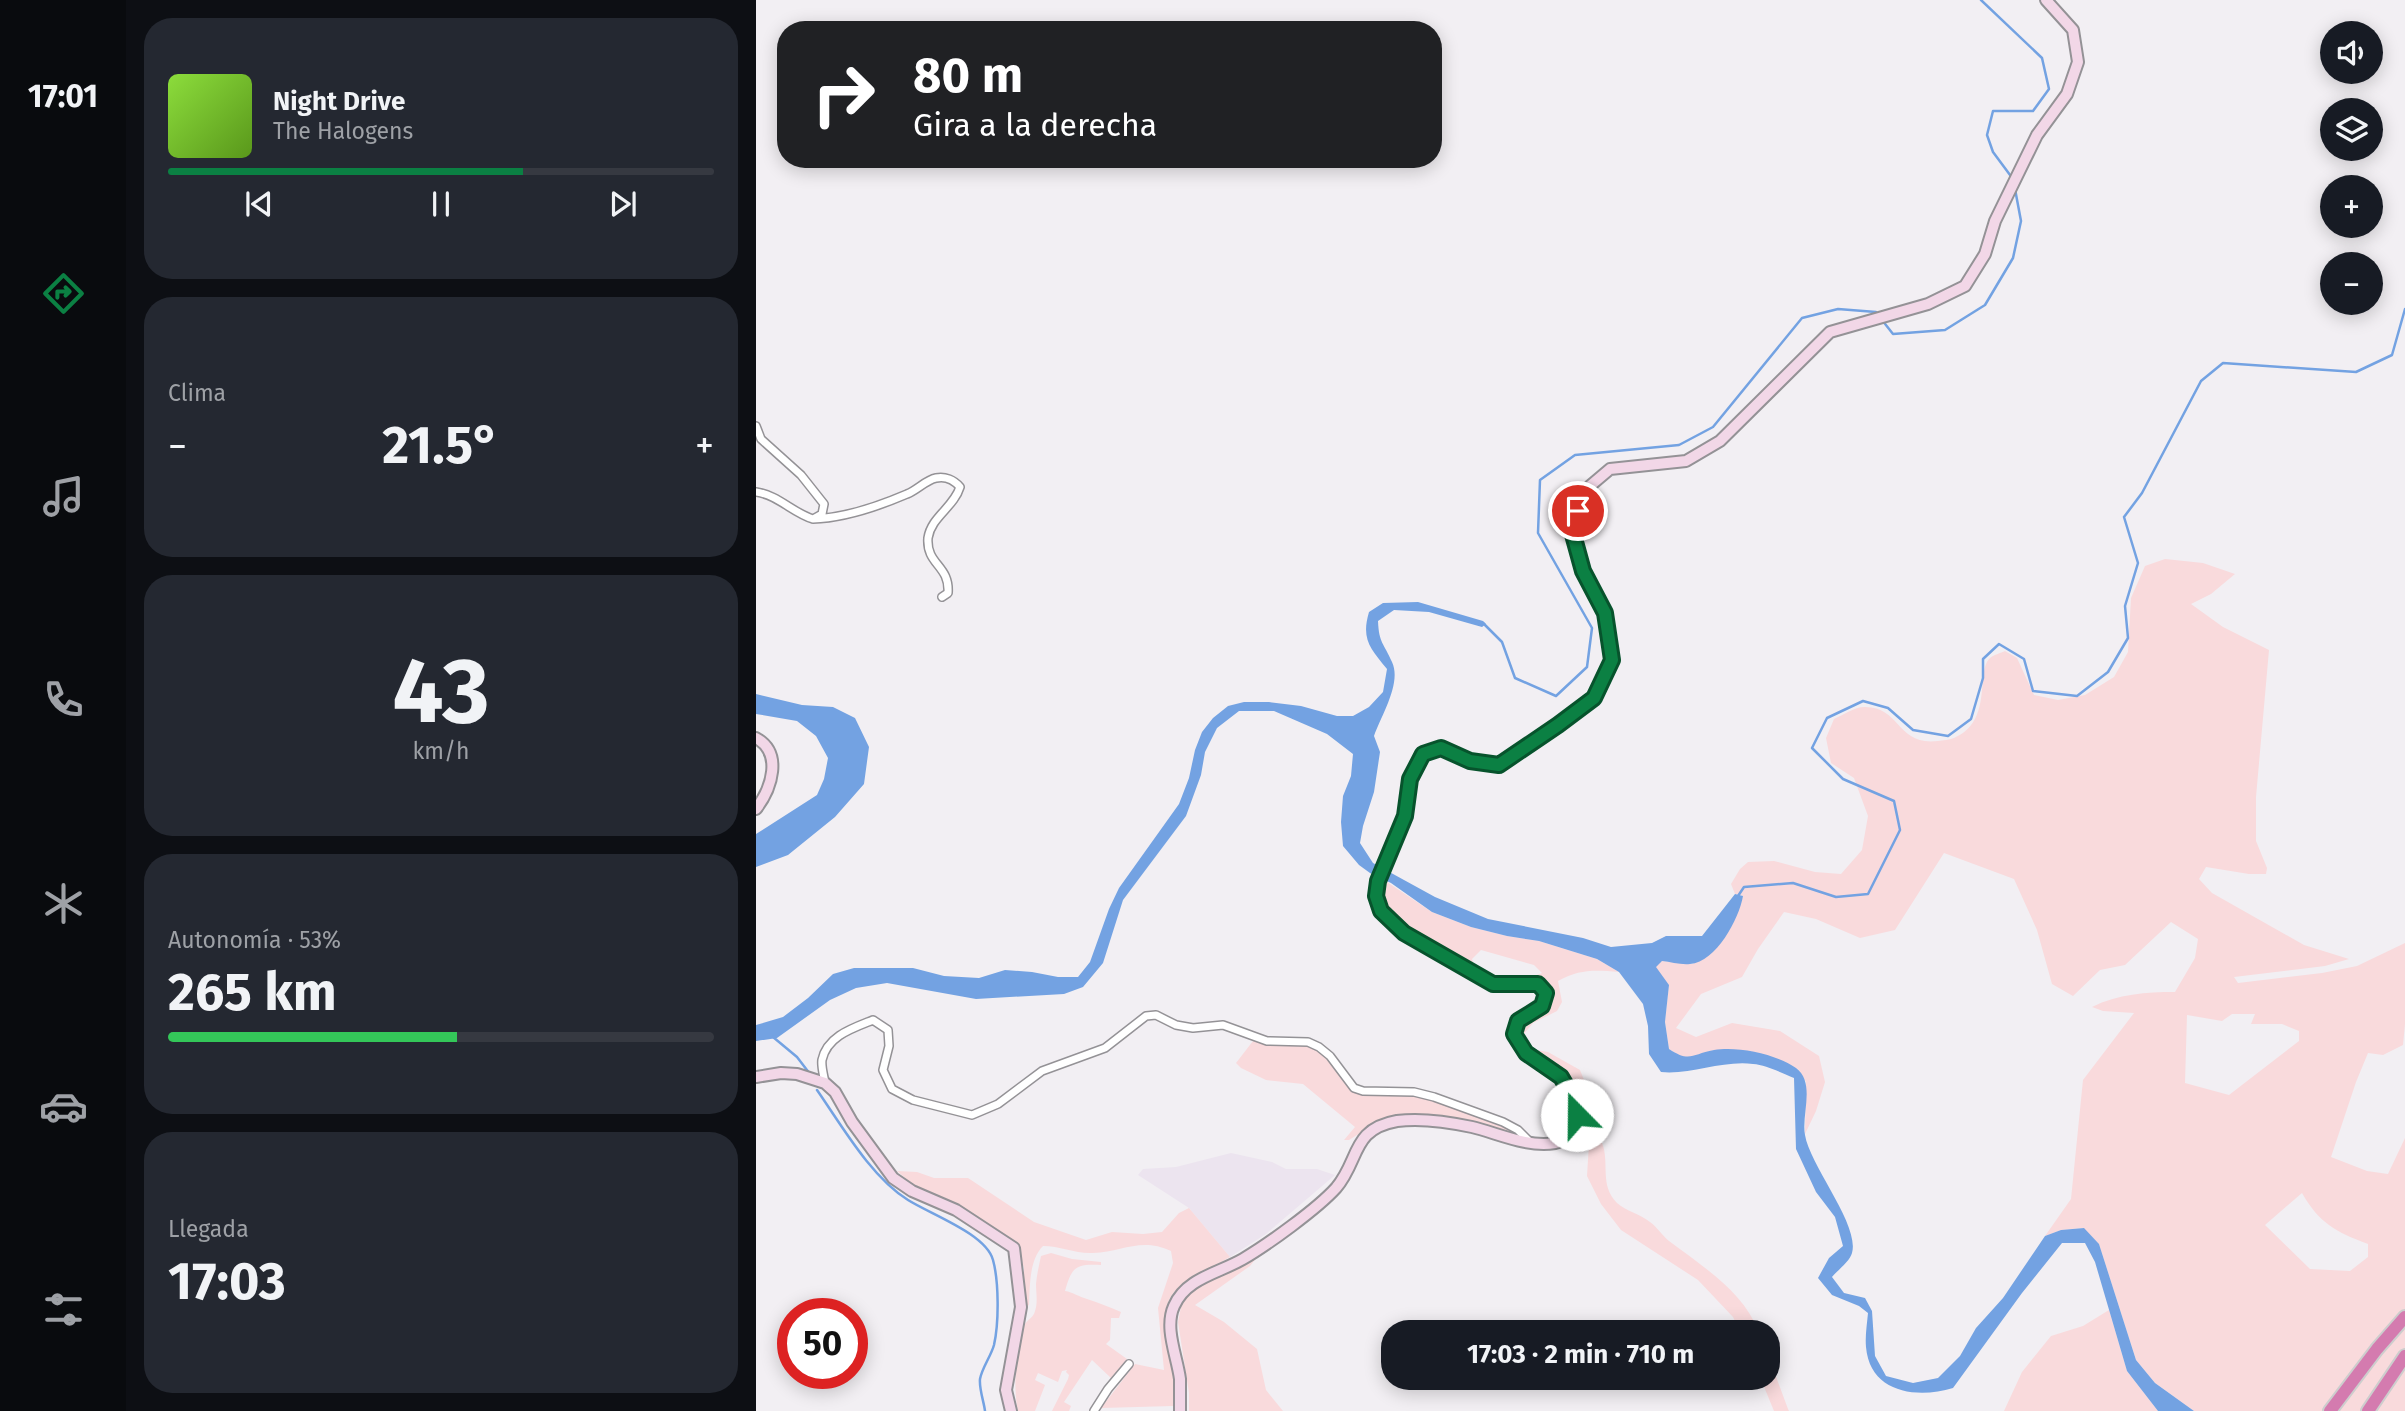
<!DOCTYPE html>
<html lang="es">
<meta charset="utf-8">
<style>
body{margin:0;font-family:"Fira Sans",sans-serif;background:#242831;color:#f1f3f6;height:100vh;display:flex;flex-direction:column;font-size:26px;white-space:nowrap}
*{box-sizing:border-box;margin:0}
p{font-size:23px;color:#9ea1a6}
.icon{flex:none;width:38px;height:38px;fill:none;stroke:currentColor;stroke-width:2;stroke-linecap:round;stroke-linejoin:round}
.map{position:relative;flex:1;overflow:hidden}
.side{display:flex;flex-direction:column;gap:18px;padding:18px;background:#0d0f14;width:630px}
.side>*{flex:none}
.top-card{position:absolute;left:21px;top:21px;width:665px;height:147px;border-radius:28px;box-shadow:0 4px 18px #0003;background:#202124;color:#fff;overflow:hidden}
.controls{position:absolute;left:1564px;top:21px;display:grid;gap:14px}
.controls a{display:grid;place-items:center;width:63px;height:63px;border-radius:50%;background:#171b24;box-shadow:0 4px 18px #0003;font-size:35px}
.speed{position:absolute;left:21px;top:1298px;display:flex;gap:14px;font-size:35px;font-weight:700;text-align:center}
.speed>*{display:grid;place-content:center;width:91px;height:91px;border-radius:50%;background:#171b24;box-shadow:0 4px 18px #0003;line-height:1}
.speed .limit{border:10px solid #d22;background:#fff;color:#111}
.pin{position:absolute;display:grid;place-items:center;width:60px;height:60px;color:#fff;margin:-30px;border:4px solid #fff;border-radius:50%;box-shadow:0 2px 7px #0007}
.me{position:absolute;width:77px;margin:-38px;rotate:338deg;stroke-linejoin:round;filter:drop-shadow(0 0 5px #0008)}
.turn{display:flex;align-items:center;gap:24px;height:147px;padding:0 21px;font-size:32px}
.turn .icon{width:91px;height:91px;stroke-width:2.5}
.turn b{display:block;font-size:49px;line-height:60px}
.big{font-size:52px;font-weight:700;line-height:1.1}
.side .card{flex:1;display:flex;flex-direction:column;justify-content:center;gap:10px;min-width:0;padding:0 24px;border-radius:28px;background:#242831}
.side .dial{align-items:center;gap:0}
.dial b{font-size:91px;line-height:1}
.song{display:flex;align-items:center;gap:21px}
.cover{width:84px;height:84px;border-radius:10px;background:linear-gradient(135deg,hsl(90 70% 55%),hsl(90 70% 35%))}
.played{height:7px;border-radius:4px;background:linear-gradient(90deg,#0b8043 65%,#363941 65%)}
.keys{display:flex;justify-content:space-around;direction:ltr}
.heat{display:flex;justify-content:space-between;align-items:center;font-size:38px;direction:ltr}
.charge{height:10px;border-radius:5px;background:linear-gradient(90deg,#34c759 53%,#363941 0)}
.trip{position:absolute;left:625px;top:1320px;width:399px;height:70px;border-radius:28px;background:#171b24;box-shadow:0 4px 18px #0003;font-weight:700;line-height:70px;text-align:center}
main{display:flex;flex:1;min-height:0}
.dock{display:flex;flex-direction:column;width:126px;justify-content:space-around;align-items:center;background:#090b0e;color:#9ea1a6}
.dock .icon{width:49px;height:49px}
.dock .current{color:#0b8043}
.dock b{font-size:32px;color:#f1f3f6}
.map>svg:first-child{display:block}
</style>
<main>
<nav class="dock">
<b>17:01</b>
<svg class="icon current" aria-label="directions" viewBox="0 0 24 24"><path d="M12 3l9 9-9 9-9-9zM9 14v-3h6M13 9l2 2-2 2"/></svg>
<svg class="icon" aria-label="music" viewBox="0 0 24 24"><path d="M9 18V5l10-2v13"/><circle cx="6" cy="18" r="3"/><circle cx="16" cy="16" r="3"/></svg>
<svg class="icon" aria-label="phone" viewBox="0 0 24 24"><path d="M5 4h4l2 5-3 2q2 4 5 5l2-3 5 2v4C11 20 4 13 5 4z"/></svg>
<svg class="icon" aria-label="climate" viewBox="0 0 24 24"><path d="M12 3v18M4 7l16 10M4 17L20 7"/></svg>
<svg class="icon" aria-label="car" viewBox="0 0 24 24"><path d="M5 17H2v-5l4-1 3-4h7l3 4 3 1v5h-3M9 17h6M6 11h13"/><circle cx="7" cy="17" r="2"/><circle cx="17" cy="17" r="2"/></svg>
<svg class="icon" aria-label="filters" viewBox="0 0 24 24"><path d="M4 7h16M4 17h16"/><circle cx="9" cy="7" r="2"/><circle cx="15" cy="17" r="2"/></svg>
</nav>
<section class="side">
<div class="card">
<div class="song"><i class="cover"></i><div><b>Night Drive</b><p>The Halogens</p></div></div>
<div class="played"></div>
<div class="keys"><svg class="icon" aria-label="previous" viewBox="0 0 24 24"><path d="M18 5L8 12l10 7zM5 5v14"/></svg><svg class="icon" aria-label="pause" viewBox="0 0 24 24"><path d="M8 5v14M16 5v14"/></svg><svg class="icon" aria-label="next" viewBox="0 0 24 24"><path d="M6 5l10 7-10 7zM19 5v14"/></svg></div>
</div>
<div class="card"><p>Clima</p>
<div class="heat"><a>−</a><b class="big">21.5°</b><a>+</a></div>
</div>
<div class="card dial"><b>43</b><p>km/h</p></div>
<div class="card"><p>Autonomía · 53%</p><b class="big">265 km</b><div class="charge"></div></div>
<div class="card"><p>Llegada</p><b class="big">17:03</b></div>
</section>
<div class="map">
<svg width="1649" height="1411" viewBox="0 0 1649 1411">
<rect width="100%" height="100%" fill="#f2eff3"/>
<path fill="#ece4ef" d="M475,1153L516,1162L530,1169H561L579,1175L510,1234L474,1257L433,1208L382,1175L387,1169L420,1167Z"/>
<path fill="#f9dadc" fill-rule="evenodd" d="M1409,559L1447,563L1479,574L1455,594L1435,604L1467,627L1513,650L1500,797V841L1511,868L1510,874H1493L1450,867L1443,879L1456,893L1548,945L1593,959L1569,966L1478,977L1482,983L1566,973L1601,966L1649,943V1024L1647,1045L1627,1055L1612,1053L1600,1082L1575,1157L1611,1171L1632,1174L1649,1138V1411H1438L1399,1383L1380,1360L1343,1244L1327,1228L1305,1230L1289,1236L1315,1199L1327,1080L1378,1013L1347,1011L1336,1007C1362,994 1390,992 1419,992L1439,958L1442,939L1415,922L1369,965L1344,970L1317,996L1296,984L1281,930L1258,879L1188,853L1139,930L1104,938L1060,919L1028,912L1002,949L986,977L945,994L920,1028L940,1037L976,1023L1024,1031L1063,1056L1069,1082L1060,1111L1049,1134L1050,1082L1042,1069L958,1050L938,1057H926L913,1049L909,1022L913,985L899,967L906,961L937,964L987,896L979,894L975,884L984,869L992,862L1018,861L1059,872L1085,874L1106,850L1112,816L1098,778L1075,763L1070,738L1078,719C1087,715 1099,707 1108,707C1145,706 1140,746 1182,741C1187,740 1193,740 1198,738C1238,721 1219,672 1234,658C1237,655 1245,653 1249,651L1261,658L1278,695L1302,700L1329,695L1358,677L1372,652L1375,598L1389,566ZM1476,1014H1499L1495,1024H1526L1543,1031V1041L1473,1095L1429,1083L1431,1015L1466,1021ZM1546,1193C1563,1223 1580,1232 1612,1244V1257L1594,1271L1554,1269L1509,1225Z
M628,880L676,912L715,927L751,936L783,941L841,959L863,972C838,970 824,969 802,981L806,1002L801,1011L777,1023L767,1035L775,1049L792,1052L824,1070L851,1138C829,1127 826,1100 811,1081C797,1062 775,1060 764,1037C770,1021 784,1015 795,1003V994L766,981L786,973L778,965L725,950L716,959L719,969L685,952L637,918L625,898Z
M497,1041C516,1045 542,1040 560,1049C578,1058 582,1084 600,1092C617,1100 641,1093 659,1095C676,1098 748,1123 758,1133L708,1121L625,1120L593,1140H588L599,1127L547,1084L510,1080L485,1068L480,1063Z
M828,1130L846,1143C854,1163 843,1185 861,1203C870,1211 884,1214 894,1222C901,1227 906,1235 913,1241C946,1266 987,1291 1003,1332H984L977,1317L942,1280L865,1230L845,1204L831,1176L833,1144L822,1137Z
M141,1171L161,1172L178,1178H212L278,1222L330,1240L356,1232L387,1234L406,1232L423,1213L433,1208L474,1257C456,1268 432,1276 418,1292C401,1313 415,1339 417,1362C419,1376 418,1392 417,1406L345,1408L379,1364L408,1370L402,1308L417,1263L415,1251C385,1237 366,1252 337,1253C320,1254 304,1246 287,1246C273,1260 274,1286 273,1305L268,1308V1268L263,1250L162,1189Z
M506,1251L494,1266L439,1305L468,1322L501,1349L510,1390L527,1411H433V1393L422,1322L426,1302L435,1292Z
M295,1253L316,1259L345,1262V1265C320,1264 316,1266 309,1291C317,1292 323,1297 331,1299C343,1303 354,1307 365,1312L363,1318H355L354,1340L350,1344L371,1359L355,1378L336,1360L308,1402L315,1406L313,1411H296L312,1379L313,1375L310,1372L311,1370L306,1371L302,1382L282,1373L279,1380L289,1385L279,1411H262C257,1389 259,1343 269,1324C272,1319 278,1317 279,1311C282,1303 280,1292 280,1284C281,1274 283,1265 285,1256Z
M1353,1310L1371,1371L1402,1411H1248L1266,1372L1295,1336L1327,1326Z
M1012,1355L1032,1409L1033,1411H1018L1004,1377H1012Z"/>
<path fill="#73a2e2" d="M662,602L727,621L730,624L726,627L673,612L638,610L622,621C623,644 628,643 636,662C646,683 625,716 618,736L624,752L618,792L607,826L604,843L617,863L679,897L732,919L827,938L855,947L896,943L910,936H946L979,894L987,896C983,919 960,962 934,964C925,965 915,962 906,961L900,967L913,985L909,1022L913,1049C934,1063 936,1054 958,1050C982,1046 1020,1054 1040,1068C1060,1083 1045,1115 1049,1135C1054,1166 1104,1225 1096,1253C1094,1261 1082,1270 1076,1277L1088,1293L1109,1298L1116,1311L1119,1356L1130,1376L1157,1383L1182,1378L1204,1356L1220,1328L1247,1298L1289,1236L1305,1230L1328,1228L1343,1244L1380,1360L1399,1383L1438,1411H1402L1371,1371L1339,1262L1329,1243H1306L1266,1293L1197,1388C1161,1399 1114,1393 1110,1347C1109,1336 1111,1324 1112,1313L1103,1306L1076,1295L1062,1278L1073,1258L1087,1246L1079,1217L1060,1192L1040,1149L1038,1078C1026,1073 1010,1065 997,1064C967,1060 935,1075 905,1072L893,1054L892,1026L887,1004L863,972L841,959L783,941L751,936L715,927L676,912L635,883L614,873L603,865L587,846L585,822L587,796L595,776L597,754L571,734L518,711H483L461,728L449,752L445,775L430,816L367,900L347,963L327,987L308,994L220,999L131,983L100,988L74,1000L21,1038L0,1041V1025L27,1017L52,998L77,974L98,968H157L188,976L223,978L249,970L276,972L302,977H322L334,962L353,909L363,888L423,804L433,778L439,750L446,732L457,718L472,706L488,702H513L545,706L581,716H597L613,707L627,692L631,669C614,648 605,639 613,612L627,603Z
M0,694L46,705L77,707L99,718L113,747L108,784L79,817L32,855L0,867V834L61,795L68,779L72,758L60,736L41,721L0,714Z"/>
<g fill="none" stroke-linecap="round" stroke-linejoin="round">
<path stroke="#73a2e2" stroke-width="2.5" d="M1225,0L1286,58L1293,89L1277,111H1237L1231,135L1237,152L1257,179
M1126,320L1137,334L1189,330L1229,305L1257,258L1265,221L1259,189
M727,623L746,642L759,678L800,696L831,667L836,628L782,533L784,480L819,455L923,445L957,427L1046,318L1082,309L1120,312L1122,315
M982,896L988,887L1037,883L1080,897L1112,894L1144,830L1138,801L1087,779L1056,748L1071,718L1107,701L1132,708L1157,730L1192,736L1215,719L1227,678V659L1243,644L1268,659L1277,691L1321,696L1352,672L1372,638L1369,606L1382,563L1368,517L1386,493L1445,381L1467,363L1600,372L1636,355L1649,309
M17,1037L41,1057L54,1074
M61,1090C86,1126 115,1177 152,1200C176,1215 230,1234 237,1260C243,1282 243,1323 238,1345C235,1356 226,1368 224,1379C223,1389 228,1402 229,1411"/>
<defs>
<path id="street" d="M0,426L5,439L45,475L68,504L66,514L57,519C37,513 22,495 0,492
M57,519C89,518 123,506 151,494C161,490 170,480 180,478C189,476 198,480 204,487C198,507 175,517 172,538C170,565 194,565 192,593L186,597
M69,1083C68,1076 65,1067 66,1060C71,1036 97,1028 117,1020L132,1030L133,1046L127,1070L136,1089L157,1100L216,1115L242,1104L286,1071L349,1048L390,1016L400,1015L420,1025L437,1028L467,1025L511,1041L552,1042L563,1047L574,1056L598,1088L607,1091L658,1092L678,1097L747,1122L762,1130L774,1142
M338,1411L352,1389L373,1364"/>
<path id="secondary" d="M0,738C27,753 16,788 0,809
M0,1077L25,1073L41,1074L69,1083L79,1092L96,1122L137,1178L156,1191L200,1210L258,1248L265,1307L250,1390L255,1411
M424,1411C424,1400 424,1389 424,1379C421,1356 408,1328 418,1306C430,1278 463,1273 487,1259C511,1245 561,1209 580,1188C604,1160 595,1129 641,1121C664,1118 693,1122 716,1127C741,1133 772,1148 799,1143C809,1141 814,1135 820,1128L819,1101L805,1077L770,1053L758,1034L762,1021L786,1006L790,993L782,984H737L648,933L625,911L620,896L622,881L649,816L655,779L667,754L685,748L714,761L743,765L802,725L838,698L856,660L849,613L827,571L816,531L828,491L854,469L930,461L964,441L1074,332L1172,304L1209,286L1229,254L1239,221L1281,135L1311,94L1322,62L1317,30L1290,0"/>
<path id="highway" d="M1574,1411L1621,1349L1649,1317
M1612,1411L1649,1356"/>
</defs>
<use href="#street" stroke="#949296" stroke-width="10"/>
<use href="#secondary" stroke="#949296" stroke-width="14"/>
<use href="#highway" stroke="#cdcdcd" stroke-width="16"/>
<use href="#street" stroke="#fff" stroke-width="7"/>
<use href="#secondary" stroke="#f2d7e7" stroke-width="10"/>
<use href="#highway" stroke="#d47baf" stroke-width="12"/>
</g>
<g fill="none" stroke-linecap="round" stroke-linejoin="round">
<defs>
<path id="route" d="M821,1115L819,1101L805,1077L770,1053L758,1034L762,1021L786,1006L790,993L782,984H737L648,933L625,911L620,896L622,881L649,816L654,779L667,754L685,748L714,761L743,765L802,725L838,698L856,660L849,613L827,571L816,531L822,511"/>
</defs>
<use href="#route" stroke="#07532c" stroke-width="18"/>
<use href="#route" stroke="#0b8043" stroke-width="12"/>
</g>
</svg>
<div class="controls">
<a><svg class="icon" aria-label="sound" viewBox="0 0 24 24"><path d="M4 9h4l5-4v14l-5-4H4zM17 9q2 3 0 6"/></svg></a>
<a><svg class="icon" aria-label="layers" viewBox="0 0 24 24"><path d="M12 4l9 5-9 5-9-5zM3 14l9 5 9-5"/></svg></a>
<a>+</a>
<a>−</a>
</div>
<div class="speed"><div class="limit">50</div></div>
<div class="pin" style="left:822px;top:511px;background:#d93025"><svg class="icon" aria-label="arrive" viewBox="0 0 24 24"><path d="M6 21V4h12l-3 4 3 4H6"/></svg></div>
<svg class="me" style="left:821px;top:1115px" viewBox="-20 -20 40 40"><circle r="19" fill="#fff"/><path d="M0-13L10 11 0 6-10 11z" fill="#0b8043"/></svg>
<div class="trip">17:03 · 2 min · 710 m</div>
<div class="top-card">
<div class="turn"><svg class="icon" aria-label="right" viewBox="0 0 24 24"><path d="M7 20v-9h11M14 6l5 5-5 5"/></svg><div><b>80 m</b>Gira a la derecha</div></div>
</div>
</div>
</main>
